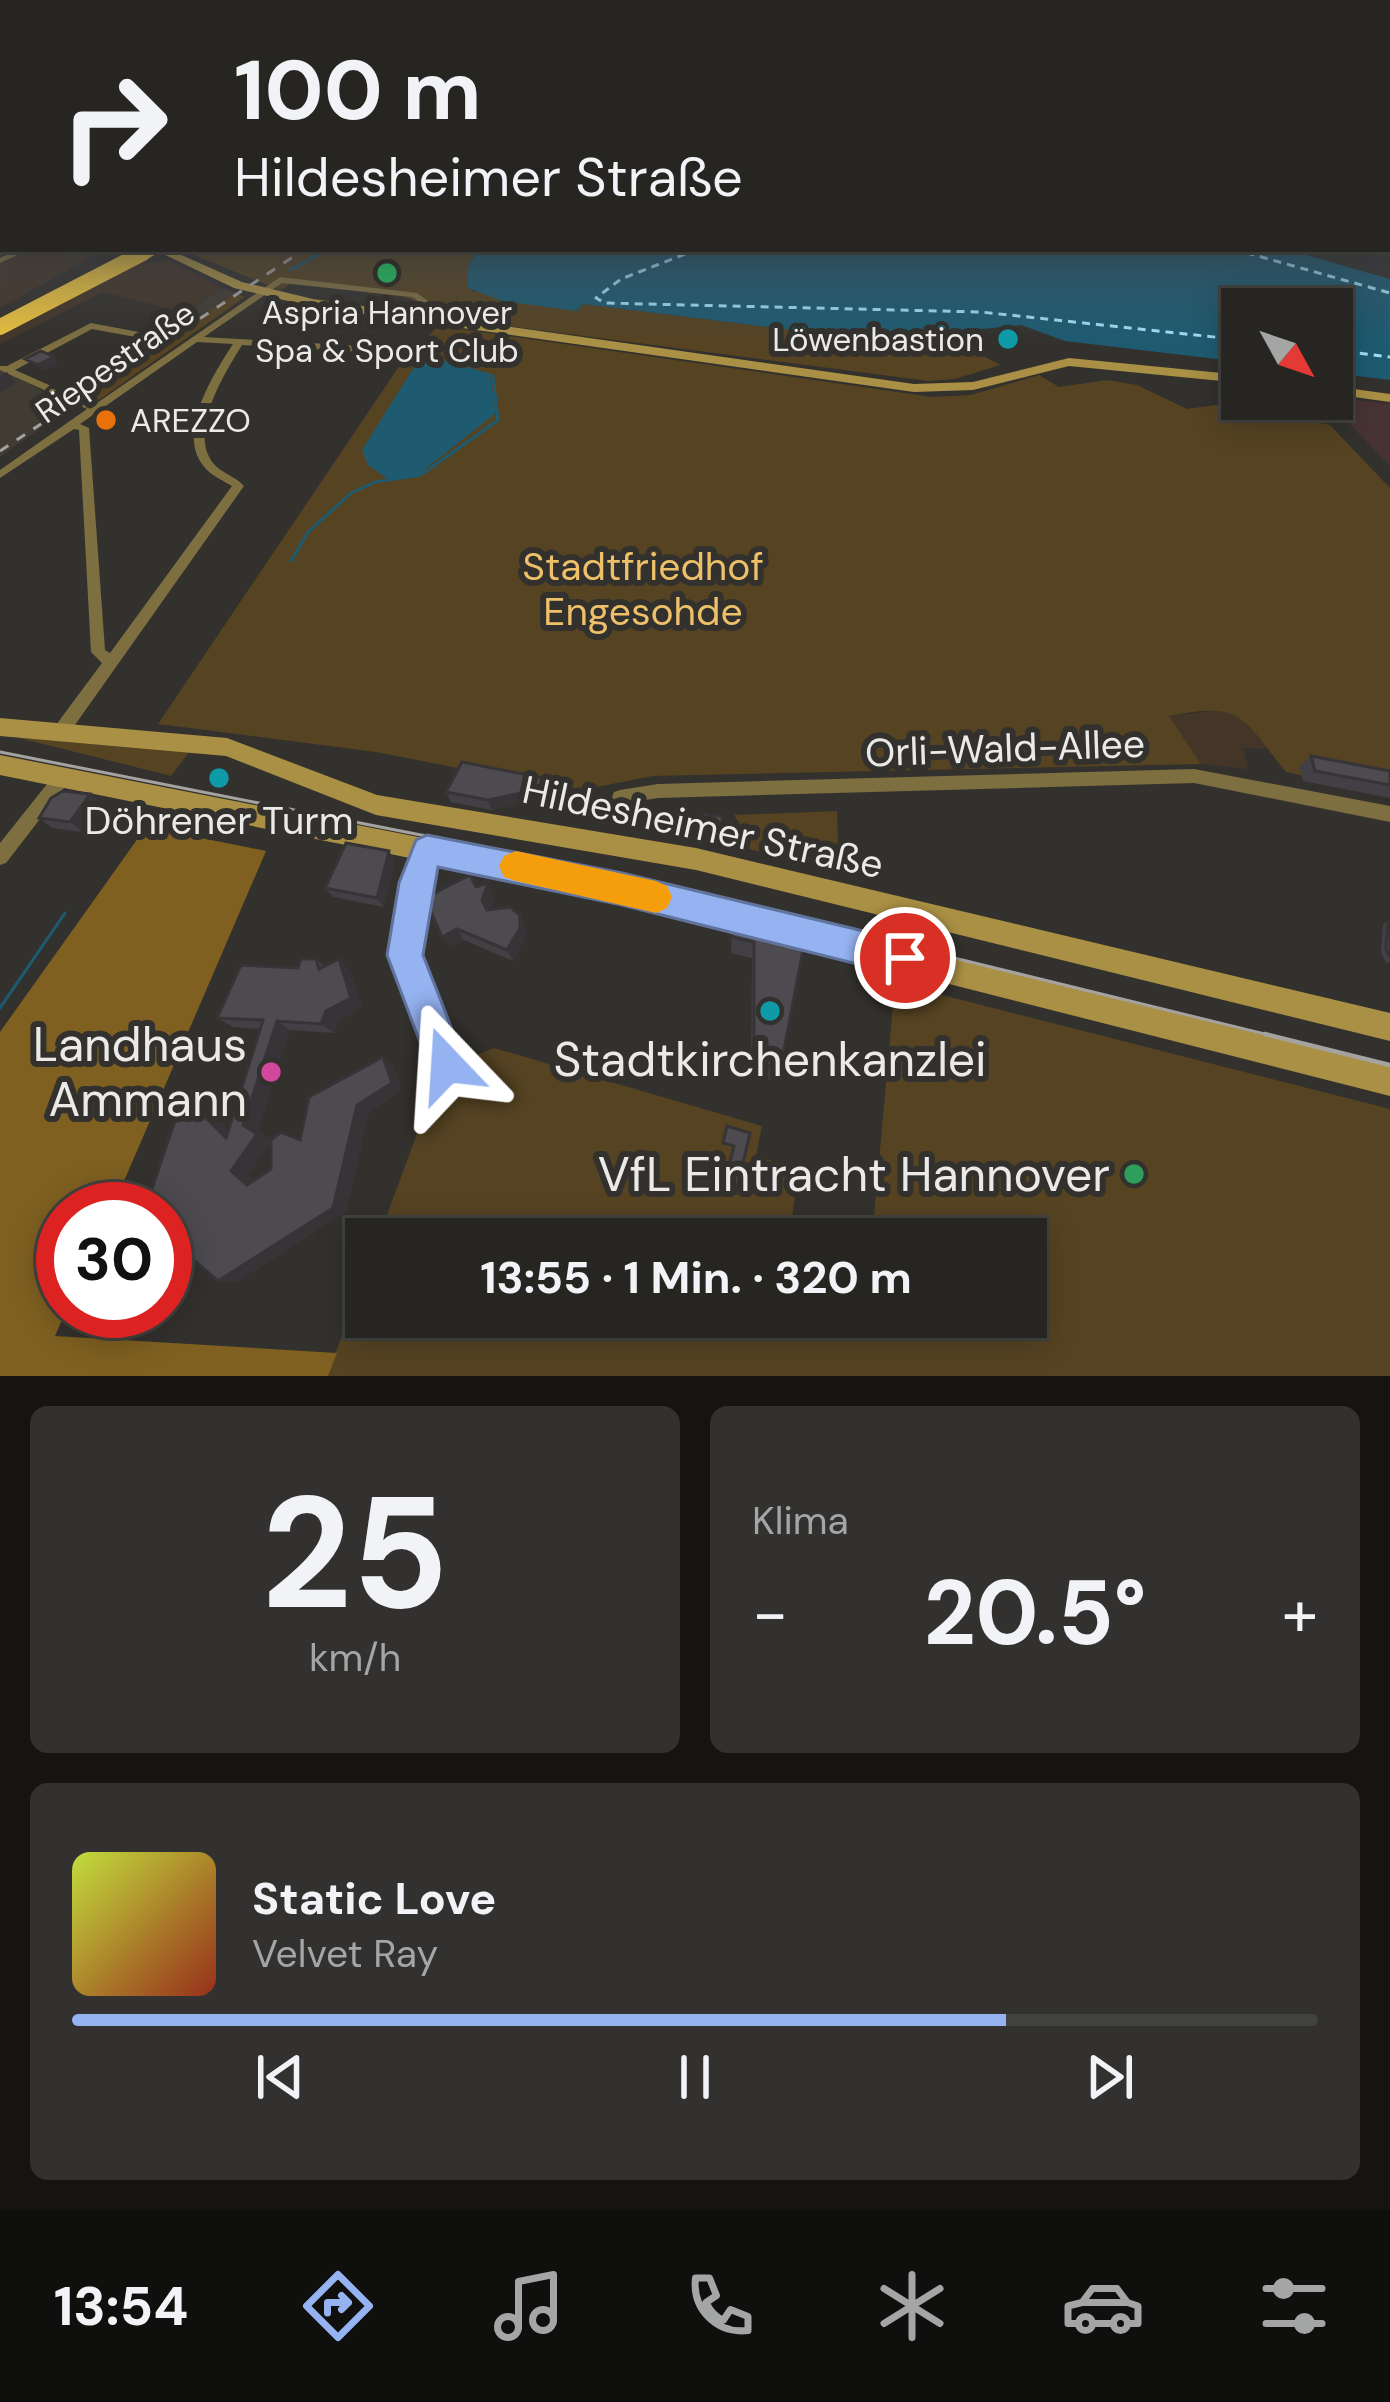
<!DOCTYPE html>
<html lang="de">
<meta charset="utf-8">
<style>
body{margin:0;font-family:"DM Sans",sans-serif;background:#32312f;color:#f1f3f6;height:100vh;display:flex;flex-direction:column;font-size:45px;white-space:nowrap}
*{box-sizing:border-box;margin:0}
p{font-size:39px;color:#a4a5a5}
.icon{flex:none;width:66px;height:66px;fill:none;stroke:currentColor;stroke-width:2;stroke-linecap:round;stroke-linejoin:round}
.map{position:relative;height:1376px;overflow:hidden}
.sheet{display:flex;flex-direction:column;gap:30px;padding:30px;background:#151413;flex:1}
.sheet>*{flex:none}
.hud{position:absolute;left:0px;top:0px;width:1392px;height:252px;box-shadow:0 6px 30px #0003,0 0 0 3px #424240;background:#262522;color:#f1f3f6;overflow:hidden}
.needle{width:78px;rotate:130deg}
.fabs{position:absolute;left:1221px;top:288px;display:grid;gap:24px}
.fabs a{display:grid;place-items:center;width:132px;height:132px;border-radius:0px;background:#262522;box-shadow:0 6px 30px #0003,0 0 0 3px #424240;font-size:60px}
.speed{position:absolute;left:36px;top:1182px;display:flex;gap:24px;font-size:60px;font-weight:700;text-align:center}
.speed>*{display:grid;place-content:center;width:156px;height:156px;border-radius:50%;background:#262522;box-shadow:0 6px 30px #0003,0 0 0 3px #424240;line-height:1}
.speed .limit{border:18px solid #d22;background:#fff;color:#111}
.pin{position:absolute;display:grid;place-items:center;width:102px;height:102px;color:#fff;margin:-51px;border:6px solid #fff;border-radius:50%;box-shadow:0 3px 12px #0007}
.me{position:absolute;width:132px;margin:-66px;rotate:340deg;stroke-linejoin:round;filter:drop-shadow(0 0 9px #0008)}
.turn{display:flex;align-items:center;gap:42px;height:252px;padding:0 36px;font-size:54px}
.turn .icon{width:156px;height:156px;stroke-width:2.5}
.turn b{display:block;font-size:84px;line-height:102px}
.big{font-size:90px;font-weight:700;line-height:1.1}
.sheet .card{flex:1;display:flex;flex-direction:column;justify-content:center;gap:18px;min-width:0;padding:0 42px;border-radius:18px;background:#32312f}
.sheet .dial{align-items:center;gap:0}
.dial b{font-size:156px;line-height:1}
.song{display:flex;align-items:center;gap:36px}
.cover{width:144px;height:144px;border-radius:18px;background:linear-gradient(135deg,hsl(70 70% 55%),hsl(10 70% 35%))}
.played{height:12px;border-radius:6px;background:linear-gradient(90deg,#95b2f1 75%,#424240 75%)}
.keys{display:flex;justify-content:space-around;direction:ltr}
.heat{display:flex;justify-content:space-between;align-items:center;font-size:66px;direction:ltr}
.sheet .tiles{flex:1;display:grid;gap:30px;grid-template-columns:1fr 1fr}
.card:last-child{grid-column:span 2}
.trip{position:absolute;left:345px;top:1218px;width:702px;height:120px;border-radius:0px;background:#262522;box-shadow:0 6px 30px #0003,0 0 0 3px #424240;font-weight:700;line-height:120px;text-align:center}
.dock{display:flex;height:192px;justify-content:space-around;align-items:center;background:#0f0f0e;color:#a4a5a5}
.dock .icon{width:84px;height:84px}
.dock .active{color:#95b2f1}
.dock b{font-size:54px;color:#f1f3f6}
.map>svg:first-child{display:block}
</style>
<div class="map">
<svg width="1390" height="1376" viewBox="0 0 1390 1376">
<rect width="100%" height="100%" fill="#33312d"/>
<path fill="#433628" d="M27,249H106L0,308V261Z
M169,260L222,288L184,312L103,292L0,344V324L140,263Z
M1228,709L1241,715L1267,749L1243,748L1248,769L1201,764L1168,716Z"/>
<path fill="#403c33" d="M222,288L235,293L83,398L74,388Z
M0,367L70,407L0,457Z"/>
<path fill="#473334" d="M1332,397L1390,404V466L1326,399Z"/>
<path fill="#554322" d="M179,249H478L471,260L472,291L577,311L583,304L816,333L936,356L938,345L971,349L1000,365L955,379L928,381L425,315L421,303L404,297L294,282L280,290Z
M235,293L245,297L99,400L83,398Z
M438,326L932,397L971,395L1039,375L1059,387L1107,380L1137,385L1187,409L1216,405L1330,425L1390,488V794L1286,772C1241,717 1244,701 1169,716L1201,764L653,776L576,791L376,752L158,724L400,365Z
M19,738L194,746L171,776Z
M837,811L839,871L740,847L746,833L734,815Z
M895,983L1390,1109V1376H327L366,1271V1317H1026V1239H872Z
M494,1048L762,1126L756,1156L799,1169L789,1239H378L428,1104L419,1077Z"/>
<path fill="#7f6021" d="M146,827L266,851L112,1209H63L66,1311L55,1336L337,1353L328,1376H0V1032Z"/>
<path fill="#1e5b71" d="M478,249H1285L1390,279V380L1332,373V309H1242V362L1065,341L1021,325L982,329L971,349L938,345L937,356L816,333L583,304L577,311L502,301L468,288L467,268Z
M430,358L490,377L496,413L419,474L388,479L368,465L362,450L416,364Z"/>
<g fill="none" stroke-linecap="round" stroke-linejoin="round">
<path stroke="#1e5b71" stroke-width="3" d="M290,270L329,249
M291,561L308,532L351,493L375,482L421,475L498,420L493,376L421,356
M0,1008L65,913"/>
<path stroke="#a1def7" stroke-width="3" stroke-dasharray="8 6" stroke-linecap="butt" d="M698,249L621,279L596,298L605,303L981,312L1242,340
M1233,249L1390,293
M1332,350L1390,357"/>
<path fill="#7e6f41" fill-rule="evenodd" d="M20,249H31L0,263V258Z
M280,277L417,293L431,303V322L423,324V304L412,297L282,283L204,337L379,347L384,350L379,353L242,345C225,373 188,431 213,463C221,473 235,476 244,486L65,739L59,740L53,739L51,734L53,729L102,663L91,652L79,430L74,429L0,478V470L87,409L4,372L0,370V366H7L91,323L144,333V337L141,338L92,329L15,370L94,405ZM197,342L233,344C213,375 173,437 207,470C214,477 224,481 232,486L110,653L105,650L89,428L80,424Z
M1194,769L1390,806V822L1194,783L658,798L620,804L614,802L612,797L614,792L620,790L658,784Z
M61,772L67,774L69,779L67,784L6,863L0,865V843L55,774Z
M427,842L433,844L436,850C425,880 412,911 417,944C422,980 463,1042 454,1072L447,1076L440,1072C433,1055 429,1036 423,1018C416,1000 407,983 402,964C390,922 404,883 421,844Z"/>
<path fill="#aa9044" fill-rule="evenodd" d="M0,179L3,180V186L0,185Z
M153,249H168L242,282L313,299L914,384L973,382L1069,358L1242,375V383L1069,366L973,390L914,392L313,307L234,288Z
M1332,386L1390,394V402L1332,394Z
M0,718L227,738L377,795L696,848L1390,1013V1041L696,870L376,815L226,756L0,736Z
M0,755L622,877L1390,1066V1096L622,901L0,775Z"/>
<path stroke="#a5a3a1" stroke-width="3" d="M0,752L578,866L1277,1037"/>
<path stroke="#a5a3a1" stroke-width="4.5" d="M1265,1034L1390,1065"/>
<path stroke="#a5a3a1" stroke-width="3" stroke-dasharray="10 10" stroke-linecap="butt" d="M0,451L305,249"/>
<path stroke="#e9c140" stroke-width="14" d="M137,256L151,249"/>
<path stroke="#e9c140" stroke-width="16" d="M0,327L143,253"/>
</g>
<path fill="#424044" fill-rule="evenodd" d="M41,249H91L78,257L43,252Z
M1311,756L1390,771V798L1303,781L1299,766Z
M569,783L572,793L492,810L451,802L446,792Z
M90,794L103,804L83,832L52,828L39,818Z
M722,816V835H703V829L692,826V823Z
M395,860L384,907L333,897L325,888Z
M488,883L494,895L490,909L520,915L525,927V939L513,961L464,940L450,948L442,937L476,887Z
M732,920L805,939L780,1071L776,1082L751,1071L752,958L731,953Z
M1388,921L1390,922V962L1386,963L1381,952L1383,924Z
M316,959L324,966L350,970L362,1008L338,1021L334,1033L290,1030L258,1131L272,1140H300L383,1057L393,1065L402,1091L369,1112L346,1211L237,1282L218,1281L215,1117L228,1130L261,1029L233,1027L217,1018ZM271,1141V1169L254,1181L248,1175Z"/>
<path fill="#363437" d="M76,249H91L78,257L74,250Z
M54,357L59,364L42,372L37,365Z
M7,372L16,383L0,393V376Z
M569,783L572,793L492,810L488,800Z
M90,794L103,804L83,832L70,822Z
M389,851L395,860L384,907L377,898Z
M488,883L494,895L489,912L482,900Z
M520,915L525,927V939L513,961L507,950Z
M457,929L464,940L450,948L442,937Z
M339,959L350,970L362,1008L338,1021L334,1033L321,1024Z
M277,1021L290,1030L258,1131L272,1140L248,1175L264,1189L247,1185L231,1171L243,1125Z
M383,1057L393,1065L402,1091L369,1112L346,1211L237,1282L218,1281L357,1105Z
M198,1110L215,1117L242,1144L226,1138Z"/>
<path fill="#4d4b4f" stroke="#363437" stroke-width="3" d="M41,351L54,357L37,365L25,359Z
M1311,756L1390,771V785L1315,771Z
M462,762L569,783L488,800L446,792Z
M63,791L90,794L70,822L39,818L51,798Z
M696,813L722,816V832H703V825L692,823Z
M346,843L389,851L377,898L325,888Z
M470,875L476,887L488,883L482,900L487,910L510,907L520,915V928L507,950L457,929L442,937L425,898Z
M732,920L805,939L780,1071L754,1059V942L732,937Z
M1388,921L1390,922V957L1386,949Z
M301,959H316L319,969L339,959L351,998L326,1011L321,1024L277,1021L243,1125L257,1134L231,1171L247,1185L271,1169V1140L281,1132L300,1140L309,1097L383,1057L392,1083L357,1105L333,1208L218,1281L165,1235V1209H145L178,1112L198,1110L226,1138L263,1020L217,1018L241,965L298,968Z
M727,1126L750,1133L736,1193L723,1189L734,1146L723,1143Z"/>
<linearGradient id="sky" x2="0" y2="1"><stop stop-color="#1c1b19"/><stop offset="0.44" stop-color="#4a4e57"/><stop offset="1" stop-color="#4a4e57" stop-opacity="0"/></linearGradient>
<rect width="1390" height="343" fill="url(#sky)"/>
<path fill="#95b2f1" stroke="#61749d" stroke-width="3" d="M427,835L622,873L905,941L918,946L923,958L918,971L905,976L622,905L438,867L423,955L466,1065L461,1079L447,1084L434,1079L387,955L399,883L416,840Z"/>
<path fill="#f59e0b" d="M516,851L656,881L667,886L672,897L667,908L656,913L516,881L504,877L499,866L504,856Z"/>
<g fill="#2e9e5b" stroke="#33312d" stroke-width="4.5">
<circle cx="387" cy="273" r="12"/>
<circle cx="1134" cy="1174" r="12"/>
</g>
<g fill="#0f9aa8" stroke="#33312d" stroke-width="4.5">
<circle cx="1008" cy="339" r="12"/>
<circle cx="219" cy="778" r="12"/>
<circle cx="770" cy="1011" r="12"/>
</g>
<circle fill="#e8710a" stroke="#33312d" stroke-width="4.5" cx="106" cy="420" r="12"/>
<circle fill="#d1479c" stroke="#33312d" stroke-width="4.5" cx="271" cy="1072" r="12"/>
<g text-anchor="middle" dominant-baseline="central" stroke-width="12" stroke-linejoin="round" paint-order="stroke">
<g font-size="33" fill="#ebeae8" stroke="#33312d">
<text x="387" y="312">Aspria Hannover<tspan x="387" dy="38">Spa &amp; Sport Club</tspan></text>
<text x="984" y="339" text-anchor="end">Löwenbastion</text>
<text x="130" y="420" text-anchor="start">AREZZO</text>
</g>
<g font-size="33" fill="#ebeae8" stroke="#33312d">
<text transform="translate(115 362) rotate(-35)">Riepestraße</text>
</g>
<g font-size="39" fill="#eec069" stroke="#33312d">
<text x="643" y="566">Stadtfriedhof<tspan x="643" dy="45">Engesohde</tspan></text>
</g>
<g font-size="39" fill="#ebeae8" stroke="#33312d">
<text transform="translate(1005 748) rotate(-2)">Orli-Wald-Allee</text>
<text transform="translate(703 827) rotate(12)">Hildesheimer Straße</text>
</g>
<g font-size="39" fill="#ebeae8" stroke="#33312d">
<text x="219" y="820">Döhrener Turm</text>
</g>
<g font-size="48" fill="#ebeae8" stroke="#33312d" text-anchor="end">
<text x="247" y="1044">Landhaus<tspan x="247" dy="55">Ammann</tspan></text>
<text x="770" y="1059" text-anchor="middle">Stadtkirchenkanzlei</text>
<text x="1110" y="1174">VfL Eintracht Hannover</text>
</g>
</g>
</svg>
<div class="fabs">
<a><svg class="needle" viewBox="-14 -14 28 28"><path d="M0-13l5 13h-10z" fill="#e53935"/><path d="M0 13l5-13h-10z" fill="#a4a5a5"/></svg></a>
</div>
<div class="speed"><div class="limit">30</div></div>
<div class="pin" style="left:905px;top:958px;background:#d93025"><svg class="icon" aria-label="arrive" viewBox="0 0 24 24"><path d="M6 21V4h12l-3 4 3 4H6"/></svg></div>
<svg class="me" style="left:447px;top:1065px" viewBox="-20 -20 40 40"><path d="M0-17L14 15 0 8-14 15z" fill="#95b2f1" stroke="#fff" stroke-width="4"/></svg>
<div class="trip">13:55 · 1 Min. · 320 m</div>
<div class="hud">
<div class="turn"><svg class="icon" aria-label="right" viewBox="0 0 24 24"><path d="M7 20v-9h11M14 6l5 5-5 5"/></svg><div><b>100 m</b>Hildesheimer Straße</div></div>
</div>
</div>
<section class="sheet">
<div class="tiles">
<div class="card dial"><b>25</b><p>km/h</p></div>
<div class="card"><p>Klima</p>
<div class="heat"><a>−</a><b class="big">20.5°</b><a>+</a></div>
</div>
<div class="card">
<div class="song"><i class="cover"></i><div><b>Static Love</b><p>Velvet Ray</p></div></div>
<div class="played"></div>
<div class="keys"><svg class="icon" aria-label="previous" viewBox="0 0 24 24"><path d="M18 5L8 12l10 7zM5 5v14"/></svg><svg class="icon" aria-label="pause" viewBox="0 0 24 24"><path d="M8 5v14M16 5v14"/></svg><svg class="icon" aria-label="next" viewBox="0 0 24 24"><path d="M6 5l10 7-10 7zM19 5v14"/></svg></div>
</div>
</div>
</section>
<nav class="dock">
<b>13:54</b>
<svg class="icon active" aria-label="directions" viewBox="0 0 24 24"><path d="M12 3l9 9-9 9-9-9zM9 14v-3h6M13 9l2 2-2 2"/></svg>
<svg class="icon" aria-label="music" viewBox="0 0 24 24"><path d="M9 18V5l10-2v13"/><circle cx="6" cy="18" r="3"/><circle cx="16" cy="16" r="3"/></svg>
<svg class="icon" aria-label="phone" viewBox="0 0 24 24"><path d="M5 4h4l2 5-3 2q2 4 5 5l2-3 5 2v4C11 20 4 13 5 4z"/></svg>
<svg class="icon" aria-label="climate" viewBox="0 0 24 24"><path d="M12 3v18M4 7l16 10M4 17L20 7"/></svg>
<svg class="icon" aria-label="car" viewBox="0 0 24 24"><path d="M5 17H2v-5l4-1 3-4h7l3 4 3 1v5h-3M9 17h6M6 11h13"/><circle cx="7" cy="17" r="2"/><circle cx="17" cy="17" r="2"/></svg>
<svg class="icon" aria-label="filters" viewBox="0 0 24 24"><path d="M4 7h16M4 17h16"/><circle cx="9" cy="7" r="2"/><circle cx="15" cy="17" r="2"/></svg>
</nav>
